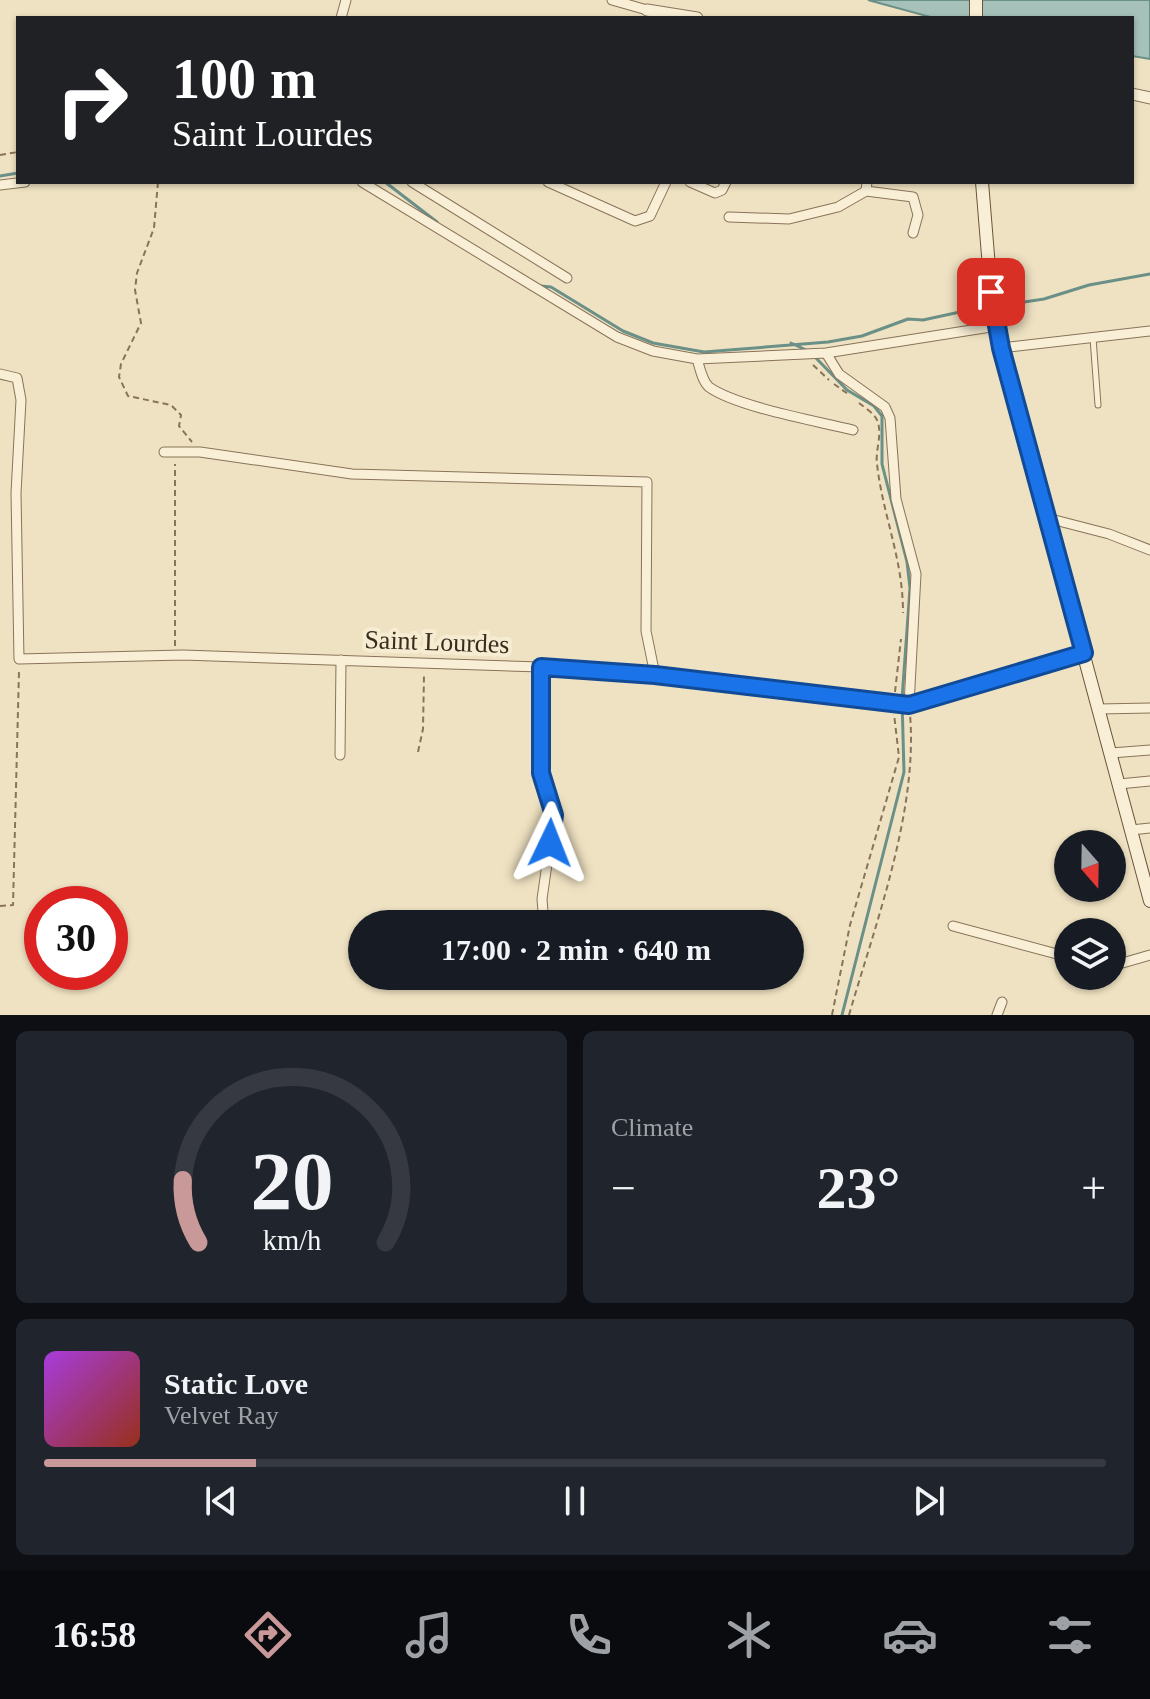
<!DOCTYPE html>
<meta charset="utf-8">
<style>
body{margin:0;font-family:"Times New Roman",serif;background:#20242c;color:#f1f3f6;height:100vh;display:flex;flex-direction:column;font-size:30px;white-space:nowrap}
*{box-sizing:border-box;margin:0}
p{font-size:26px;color:#9ea1a6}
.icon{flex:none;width:44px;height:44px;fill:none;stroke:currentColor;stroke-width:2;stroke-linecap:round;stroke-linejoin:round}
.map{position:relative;height:1015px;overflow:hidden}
.side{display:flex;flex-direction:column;gap:16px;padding:16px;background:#0d0f14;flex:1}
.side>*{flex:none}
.top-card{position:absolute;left:16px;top:16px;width:1118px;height:168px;border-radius:0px;box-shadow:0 2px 6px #0004;background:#202124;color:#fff;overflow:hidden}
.needle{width:52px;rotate:160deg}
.buttons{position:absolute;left:1054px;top:830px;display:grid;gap:16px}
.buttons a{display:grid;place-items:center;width:72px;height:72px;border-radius:50%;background:#171b24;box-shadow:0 2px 6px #0004;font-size:40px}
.speed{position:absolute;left:24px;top:886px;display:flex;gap:16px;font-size:40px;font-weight:700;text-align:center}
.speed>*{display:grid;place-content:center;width:104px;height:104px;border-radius:50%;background:#171b24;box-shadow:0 2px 6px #0004;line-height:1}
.speed .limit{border:12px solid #d22;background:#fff;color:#111}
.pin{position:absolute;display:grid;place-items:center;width:68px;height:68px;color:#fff;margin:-34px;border-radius:16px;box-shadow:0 4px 12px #0006}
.me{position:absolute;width:88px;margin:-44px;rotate:2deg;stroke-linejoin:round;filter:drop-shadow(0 0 6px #0008)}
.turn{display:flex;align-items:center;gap:28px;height:168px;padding:0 24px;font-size:36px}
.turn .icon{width:104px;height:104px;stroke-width:2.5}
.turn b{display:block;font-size:56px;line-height:68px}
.big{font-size:60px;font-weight:700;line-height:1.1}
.side .widget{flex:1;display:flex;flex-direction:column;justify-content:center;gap:12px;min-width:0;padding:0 28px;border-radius:12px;background:#20242c}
.side .dial{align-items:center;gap:0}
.dial svg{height:208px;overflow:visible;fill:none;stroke:#363941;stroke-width:7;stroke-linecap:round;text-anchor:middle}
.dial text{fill:#f1f3f6;stroke:none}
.song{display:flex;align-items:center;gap:24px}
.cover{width:96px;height:96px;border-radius:12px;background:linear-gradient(135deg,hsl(280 70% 55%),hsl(10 70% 35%))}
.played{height:8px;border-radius:4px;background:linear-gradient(90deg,#c99899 20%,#363941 20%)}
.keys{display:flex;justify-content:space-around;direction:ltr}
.heat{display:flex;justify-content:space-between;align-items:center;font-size:44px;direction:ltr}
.side .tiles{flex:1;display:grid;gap:16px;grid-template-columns:1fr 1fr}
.widget:last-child{grid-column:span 2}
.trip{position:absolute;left:348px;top:910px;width:456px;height:80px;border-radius:40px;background:#171b24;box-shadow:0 2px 6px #0004;font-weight:700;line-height:80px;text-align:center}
.tabs{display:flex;height:128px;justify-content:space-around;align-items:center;background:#090b0e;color:#9ea1a6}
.tabs .icon{width:56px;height:56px}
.tabs .selected{color:#c99899}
.tabs b{font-size:36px;color:#f1f3f6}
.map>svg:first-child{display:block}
</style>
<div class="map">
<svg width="1150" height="1015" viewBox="0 0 1150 1015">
<rect width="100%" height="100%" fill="#efe2c2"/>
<path fill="#a5c1b9" stroke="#6b9087" stroke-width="2" d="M868,0H1150V59L1132,56V18H934Z"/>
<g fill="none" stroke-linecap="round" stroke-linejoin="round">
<path stroke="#6b9087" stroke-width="3" d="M0,176L18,173
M385,182L437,222
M541,286L551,287L623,331L653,343L704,352L828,342L862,336L908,319L923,320L983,307
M1004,305L1044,299L1089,285L1150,274
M791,343L806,350
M815,357L847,390L874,406L882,416V464L907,562L910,588L902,699L904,772L842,1015"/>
<defs>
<path id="service" d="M1093,338L1098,405"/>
<path id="minor" d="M612,0L647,10
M341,18L346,0
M362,182L617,337L653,351L697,359
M412,182L567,278
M548,182L635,221L650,216L666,182
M690,182L715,193L722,190L726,182
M0,185L25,182
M866,191L913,197L918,215L913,233
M729,217L789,219L838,207L866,191L867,182
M1001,348L1150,331
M826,353L839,374L885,407L890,418L896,499L916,574L909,705
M0,374L17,378L21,400L16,493L19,659L183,655L541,667L655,675L909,705L1084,653
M853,430C817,421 737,407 709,387C702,381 700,368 697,359L826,353L997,326
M164,452H200L352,474L647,482L646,631L655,675
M1047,518L1109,534L1150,550
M541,667V773L554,815L542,899L544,924
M1099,709L1150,708
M1111,753L1150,750
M340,755L341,660
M1119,784L1150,781
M1131,830L1150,828
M953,926L1068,957
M1112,966L1150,955
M997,1015L1002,1002"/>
<path id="tertiary" d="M647,10L697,18
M1132,94L1150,98"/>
<path id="secondary" d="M976,0V18
M982,182L991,292L1001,348L1150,901"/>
</defs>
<use href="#service" stroke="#897359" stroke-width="7"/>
<use href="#minor" stroke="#897359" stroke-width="11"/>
<use href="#tertiary" stroke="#897359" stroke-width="13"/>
<use href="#secondary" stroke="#6b543c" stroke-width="14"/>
<path stroke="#897359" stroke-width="2" stroke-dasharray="6 4" stroke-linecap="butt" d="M0,155L18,152
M158,182L154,228L137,273L135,290L141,323L121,364L119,377L128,396L171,405L181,415L179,426L192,442
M813,365L829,380
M834,384L848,394
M859,403C865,408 874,413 877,420C883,434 875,450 877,464C883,517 903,558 903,613
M175,646V464
M895,692L901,639
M418,752L423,729L424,674
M0,906L13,905L19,671
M832,1015L850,925L899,757L894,714
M849,1015C876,922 918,811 910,714"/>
<use href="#service" stroke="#f9efd6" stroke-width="5"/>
<use href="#minor" stroke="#f9efd6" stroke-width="9"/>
<use href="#tertiary" stroke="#f9efd6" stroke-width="11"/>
<use href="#secondary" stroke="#f9efd6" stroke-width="12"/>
</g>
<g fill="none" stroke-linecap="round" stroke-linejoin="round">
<defs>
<path id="route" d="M550,843L554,815L541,773V667L655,675L909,705L1084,653L1001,348L991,292"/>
</defs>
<use href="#route" stroke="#114b97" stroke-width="20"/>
<use href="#route" stroke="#1a73e8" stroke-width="14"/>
</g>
<g text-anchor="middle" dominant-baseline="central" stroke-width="8" stroke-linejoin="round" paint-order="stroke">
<g font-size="26" fill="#392b1d" stroke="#f6ecd2">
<text transform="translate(437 642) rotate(2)">Saint Lourdes</text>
</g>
</g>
</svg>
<div class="buttons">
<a><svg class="needle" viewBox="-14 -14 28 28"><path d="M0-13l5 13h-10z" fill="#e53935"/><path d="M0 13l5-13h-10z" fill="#9ea1a6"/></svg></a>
<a><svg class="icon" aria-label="layers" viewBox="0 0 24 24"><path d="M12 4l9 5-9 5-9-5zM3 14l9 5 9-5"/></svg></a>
</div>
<div class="speed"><div class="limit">30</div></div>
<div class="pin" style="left:991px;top:292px;background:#d93025"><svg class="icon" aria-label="arrive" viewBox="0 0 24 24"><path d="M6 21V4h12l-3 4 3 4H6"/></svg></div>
<svg class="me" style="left:550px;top:843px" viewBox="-20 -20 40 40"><path d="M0-17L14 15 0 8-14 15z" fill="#1a73e8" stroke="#fff" stroke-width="4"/></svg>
<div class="trip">17:00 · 2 min · 640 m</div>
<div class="top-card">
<div class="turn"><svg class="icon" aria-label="right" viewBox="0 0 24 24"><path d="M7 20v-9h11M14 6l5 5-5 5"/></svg><div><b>100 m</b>Saint Lourdes</div></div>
</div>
</div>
<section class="side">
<div class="tiles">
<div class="widget dial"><svg viewBox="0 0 100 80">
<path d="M14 69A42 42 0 1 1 86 69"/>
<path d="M14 69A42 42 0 0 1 8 45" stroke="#c99899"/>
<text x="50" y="56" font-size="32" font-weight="700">20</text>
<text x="50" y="72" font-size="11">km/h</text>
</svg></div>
<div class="widget"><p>Climate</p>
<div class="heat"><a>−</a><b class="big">23°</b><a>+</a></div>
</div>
<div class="widget">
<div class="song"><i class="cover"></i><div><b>Static Love</b><p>Velvet Ray</p></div></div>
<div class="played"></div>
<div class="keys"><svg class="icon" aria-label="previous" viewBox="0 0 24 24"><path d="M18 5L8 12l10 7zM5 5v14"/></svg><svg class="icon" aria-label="pause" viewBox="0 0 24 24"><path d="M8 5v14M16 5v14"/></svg><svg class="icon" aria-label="next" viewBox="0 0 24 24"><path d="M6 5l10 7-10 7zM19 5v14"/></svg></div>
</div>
</div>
</section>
<nav class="tabs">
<b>16:58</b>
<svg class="icon selected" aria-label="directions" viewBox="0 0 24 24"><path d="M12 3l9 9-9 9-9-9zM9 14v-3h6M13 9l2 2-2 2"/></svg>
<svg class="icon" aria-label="music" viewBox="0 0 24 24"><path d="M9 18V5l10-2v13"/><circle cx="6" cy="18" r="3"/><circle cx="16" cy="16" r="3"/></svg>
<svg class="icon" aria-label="phone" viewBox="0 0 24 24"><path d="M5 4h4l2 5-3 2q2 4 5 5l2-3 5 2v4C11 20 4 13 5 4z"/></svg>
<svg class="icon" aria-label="climate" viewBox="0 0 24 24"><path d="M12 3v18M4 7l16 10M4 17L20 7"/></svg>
<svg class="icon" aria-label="car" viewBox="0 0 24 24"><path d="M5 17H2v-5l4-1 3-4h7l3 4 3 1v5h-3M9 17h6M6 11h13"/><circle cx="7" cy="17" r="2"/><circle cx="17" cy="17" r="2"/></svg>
<svg class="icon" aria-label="filters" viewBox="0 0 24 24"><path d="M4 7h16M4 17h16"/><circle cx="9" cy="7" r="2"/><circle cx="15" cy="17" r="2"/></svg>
</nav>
